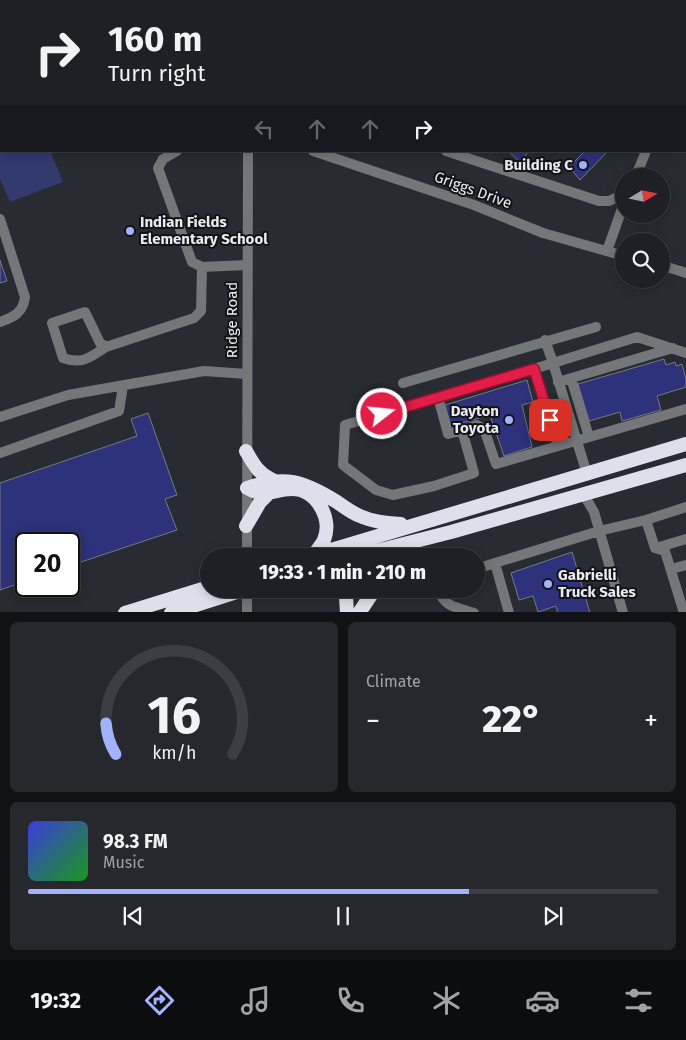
<!DOCTYPE html>
<meta charset="utf-8">
<style>
body{margin:0;font-family:"Fira Sans",sans-serif;background:#27282e;color:#f1f3f6;height:100vh;display:flex;flex-direction:column;font-size:19px;white-space:nowrap}
*{box-sizing:border-box;margin:0}
p{font-size:16px;color:#a1a3a7}
.icon{flex:none;width:28px;height:28px;fill:none;stroke:currentColor;stroke-width:2;stroke-linecap:round;stroke-linejoin:round}
.map{position:relative;height:612px;overflow:hidden}
.panel{display:flex;flex-direction:column;gap:10px;padding:10px;background:#111215;flex:1}
.panel>*{flex:none}
.top-card{position:absolute;left:0px;top:0px;width:686px;height:152px;box-shadow:0 2px 12px #0003,0 0 0 1px #3c3e43;background:#1f2026;color:#f1f3f6;overflow:hidden}
.needle{width:32px;rotate:80deg}
.controls{position:absolute;left:615px;top:168px;display:grid;gap:10px}
.controls a{display:grid;place-items:center;width:55px;height:55px;border-radius:50%;background:#1f2026;box-shadow:0 2px 12px #0003,0 0 0 1px #3c3e43;font-size:25px}
.speed{position:absolute;left:15px;top:532px;display:flex;gap:10px;font-size:25px;font-weight:700;text-align:center}
.speed>*{display:grid;place-content:center;width:65px;height:65px;border-radius:50%;background:#1f2026;box-shadow:0 2px 12px #0003,0 0 0 1px #3c3e43;line-height:1}
.speed .limit{border:2px solid #111;border-radius:8px;background:#fff;color:#111}
.pin{position:absolute;display:grid;place-items:center;width:42px;height:42px;color:#fff;margin:-21px;border-radius:10px;box-shadow:0 2px 8px #0006}
.me{position:absolute;width:55px;margin:-28px;rotate:74deg;stroke-linejoin:round;filter:drop-shadow(0 0 4px #0008)}
.turn{display:flex;align-items:center;gap:18px;height:105px;padding:0 25px;font-size:22px}
.turn .icon{width:65px;height:65px;stroke-width:2.5}
.turn b{display:block;font-size:35px;line-height:42px}
.lanes{display:flex;align-items:center;height:48px;padding:0 25px;background:#0003;justify-content:center;gap:25px;direction:ltr}
.lanes .off{opacity:.35}
.big{font-size:38px;font-weight:800;line-height:1.1}
.panel .widget{flex:1;display:flex;flex-direction:column;justify-content:center;gap:8px;min-width:0;padding:0 18px;border-radius:8px;background:#27282e}
.panel .dial{align-items:center;gap:0}
.dial svg{height:130px;overflow:visible;fill:none;stroke:#3c3e43;stroke-width:7;stroke-linecap:round;text-anchor:middle}
.dial text{fill:#f1f3f6;stroke:none}
.song{display:flex;align-items:center;gap:15px}
.cover{width:60px;height:60px;border-radius:8px;background:linear-gradient(135deg,hsl(240 70% 55%),hsl(120 70% 35%))}
.played{height:5px;border-radius:2px;background:linear-gradient(90deg,#a3b2fd 70%,#3c3e43 70%)}
.keys{display:flex;justify-content:space-around;direction:ltr}
.heat{display:flex;justify-content:space-between;align-items:center;font-size:28px;direction:ltr}
.panel .tiles{flex:1;display:grid;gap:10px;grid-template-columns:1fr 1fr}
.widget:last-child{grid-column:span 2}
.trip{position:absolute;left:200px;top:548px;width:285px;height:50px;border-radius:25px;background:#1f2026;box-shadow:0 2px 12px #0003,0 0 0 1px #3c3e43;font-weight:800;line-height:50px;text-align:center}
.dock{display:flex;height:80px;justify-content:space-around;align-items:center;background:#0c0d0f;color:#a1a3a7}
.dock .icon{width:35px;height:35px}
.dock .active{color:#a3b2fd}
.dock b{font-size:22px;color:#f1f3f6}
.map>svg:first-child{display:block}
</style>
<div class="map">
<svg width="686" height="613" viewBox="0 0 686 613">
<rect width="100%" height="100%" fill="#292b32"/>
<path fill="#323a6e" d="M0,0L192,1H1V151H53L51,153L63,182L10,202L0,179Z"/>
<path fill="#464f9a" d="M256,0H482L256,1Z"/>
<path fill="#2d327a" stroke="#777982" d="M508,151H529L520,162Z
M585,151H608L580,180L569,167Z
M0,260L7,281L0,283Z
M664,359L666,365L675,362L676,366L682,364L686,379V387L657,396L661,410L622,421L620,412L589,421L578,384Z
M527,380L533,402L522,405L532,447L504,456L490,415L451,426L445,405Z
M148,413L177,495L165,499L177,530L69,566V544H26V581L0,590V483L137,436L131,419Z
M572,552L590,613H558L556,606L538,612L533,596L519,600L511,573Z"/>
<g fill="none" stroke-linecap="round" stroke-linejoin="round">
<path stroke="#67686f" stroke-width="1" stroke-dasharray="4 4" stroke-linecap="butt" d="M580,0V1"/>
<path stroke="#75767a" stroke-width="10" d="M249,0V1
M488,1V0
M506,1V0
M685,9H686
M685,33H686
M685,49L686,46
M177,151L163,159L158,168L192,262L202,267L247,265
M313,151L474,205L543,233L624,256
M446,151L599,201H609L624,194
M636,176L646,151
M0,219L25,297C23,313 14,317 0,322
M607,251L624,203
M661,265L686,273
M545,340L553,363L637,337L686,353
M106,347C90,357 83,365 63,358L52,323L85,312L100,343L106,347L194,318L201,311L202,267
M534,369L345,425L343,465L376,490L393,495L434,486L474,473L462,430L477,425L484,429L496,464L558,446
M571,378L589,437
M558,382L673,348
M403,383L596,327
M438,397L448,434L462,430
M0,417L68,395L204,371L247,374
M0,453L119,411L123,386
M587,474L553,363L534,369L558,446L686,409
M584,495L594,512L623,613
M646,520L686,507
M656,548L686,539
M247,556L248,151
M476,569L495,563
M671,569L686,565
M247,589V613
M439,589C442,607 459,608 474,613
M509,613L495,563L599,531L646,520L655,548L665,551L684,613"/>
<path stroke="#dddfea" stroke-width="14" d="M246,451C254,465 259,475 275,481
M247,488C285,475 303,481 337,502C344,507 352,513 360,516C373,522 387,523 401,524
M247,488C266,499 273,489 292,489C316,489 333,518 324,540C322,545 316,551 313,556
M246,526L260,502L268,494
M311,556L686,444
M357,556L451,532L686,465
M342,589L346,596L347,613
M125,613L209,587
M171,613L246,589
M359,613L375,589"/>
</g>
<g fill="none" stroke-linecap="round" stroke-linejoin="round">
<defs>
<path id="route" d="M382,414L534,369L550,420"/>
</defs>
<use href="#route" stroke="#92132f" stroke-width="12"/>
<use href="#route" stroke="#e11d48" stroke-width="9"/>
</g>
<g fill="#a3b2fd" stroke="#121317" stroke-width="2">
<circle cx="583" cy="165" r="5"/>
<circle cx="130" cy="231" r="5"/>
<circle cx="509" cy="420" r="5"/>
<circle cx="548" cy="584" r="5"/>
</g>
<g text-anchor="middle" dominant-baseline="central" stroke-width="4" stroke-linejoin="round" paint-order="stroke">
<g font-size="15" font-weight="bold" fill="#eaebf1" stroke="#121317" text-anchor="end">
<text x="573" y="165">Building C</text>
<text x="140" y="222" text-anchor="start">Indian Fields<tspan x="140" dy="17">Elementary School</tspan></text>
<text x="499" y="411">Dayton<tspan x="499" dy="17">Toyota</tspan></text>
<text x="558" y="575" text-anchor="start">Gabrielli<tspan x="558" dy="17">Truck Sales</tspan></text>
</g>
<g font-size="15" fill="#eaebf1" stroke="#121317">
<text transform="translate(473 190) rotate(20)">Griggs Drive</text>
<text transform="translate(232 320) rotate(-90)">Ridge Road</text>
</g>
</g>
</svg>
<div class="controls">
<a><svg class="needle" viewBox="-14 -14 28 28"><path d="M0-13l5 13h-10z" fill="#e53935"/><path d="M0 13l5-13h-10z" fill="#a1a3a7"/></svg></a>
<a><svg class="icon" aria-label="search" viewBox="0 0 24 24"><circle cx="10" cy="10" r="6"/><path d="M15 15l6 6"/></svg></a>
</div>
<div class="speed"><div class="limit">20</div></div>
<div class="pin" style="left:550px;top:420px;background:#d93025"><svg class="icon" aria-label="arrive" viewBox="0 0 24 24"><path d="M6 21V4h12l-3 4 3 4H6"/></svg></div>
<svg class="me" style="left:382px;top:414px" viewBox="-20 -20 40 40"><circle r="17" fill="#e11d48" stroke="#fff" stroke-width="3"/><path d="M0-11L8 9 0 5-8 9z" fill="#fff"/></svg>
<div class="trip">19:33 · 1 min · 210 m</div>
<div class="top-card">
<div class="turn"><svg class="icon" aria-label="right" viewBox="0 0 24 24"><path d="M7 20v-9h11M14 6l5 5-5 5"/></svg><div><b>160 m</b>Turn right</div></div>
<div class="lanes"><svg class="icon off" aria-label="left" viewBox="0 0 24 24"><path d="M17 20v-9H6M10 6l-5 5 5 5"/></svg><svg class="icon off" aria-label="ahead" viewBox="0 0 24 24"><path d="M12 20V5M6 11l6-6 6 6"/></svg><svg class="icon off" aria-label="ahead" viewBox="0 0 24 24"><path d="M12 20V5M6 11l6-6 6 6"/></svg><svg class="icon" aria-label="right" viewBox="0 0 24 24"><path d="M7 20v-9h11M14 6l5 5-5 5"/></svg></div>
</div>
</div>
<section class="panel">
<div class="tiles">
<div class="widget dial"><svg viewBox="0 0 100 80">
<path d="M14 69A42 42 0 1 1 86 69"/>
<path d="M14 69A42 42 0 0 1 8 50" stroke="#a3b2fd"/>
<text x="50" y="56" font-size="32" font-weight="700">16</text>
<text x="50" y="72" font-size="11">km/h</text>
</svg></div>
<div class="widget"><p>Climate</p>
<div class="heat"><a>−</a><b class="big">22°</b><a>+</a></div>
</div>
<div class="widget">
<div class="song"><i class="cover"></i><div><b>98.3 FM</b><p>Music</p></div></div>
<div class="played"></div>
<div class="keys"><svg class="icon" aria-label="previous" viewBox="0 0 24 24"><path d="M18 5L8 12l10 7zM5 5v14"/></svg><svg class="icon" aria-label="pause" viewBox="0 0 24 24"><path d="M8 5v14M16 5v14"/></svg><svg class="icon" aria-label="next" viewBox="0 0 24 24"><path d="M6 5l10 7-10 7zM19 5v14"/></svg></div>
</div>
</div>
</section>
<nav class="dock">
<b>19:32</b>
<svg class="icon active" aria-label="directions" viewBox="0 0 24 24"><path d="M12 3l9 9-9 9-9-9zM9 14v-3h6M13 9l2 2-2 2"/></svg>
<svg class="icon" aria-label="music" viewBox="0 0 24 24"><path d="M9 18V5l10-2v13"/><circle cx="6" cy="18" r="3"/><circle cx="16" cy="16" r="3"/></svg>
<svg class="icon" aria-label="phone" viewBox="0 0 24 24"><path d="M5 4h4l2 5-3 2q2 4 5 5l2-3 5 2v4C11 20 4 13 5 4z"/></svg>
<svg class="icon" aria-label="climate" viewBox="0 0 24 24"><path d="M12 3v18M4 7l16 10M4 17L20 7"/></svg>
<svg class="icon" aria-label="car" viewBox="0 0 24 24"><path d="M5 17H2v-5l4-1 3-4h7l3 4 3 1v5h-3M9 17h6M6 11h13"/><circle cx="7" cy="17" r="2"/><circle cx="17" cy="17" r="2"/></svg>
<svg class="icon" aria-label="filters" viewBox="0 0 24 24"><path d="M4 7h16M4 17h16"/><circle cx="9" cy="7" r="2"/><circle cx="15" cy="17" r="2"/></svg>
</nav>
